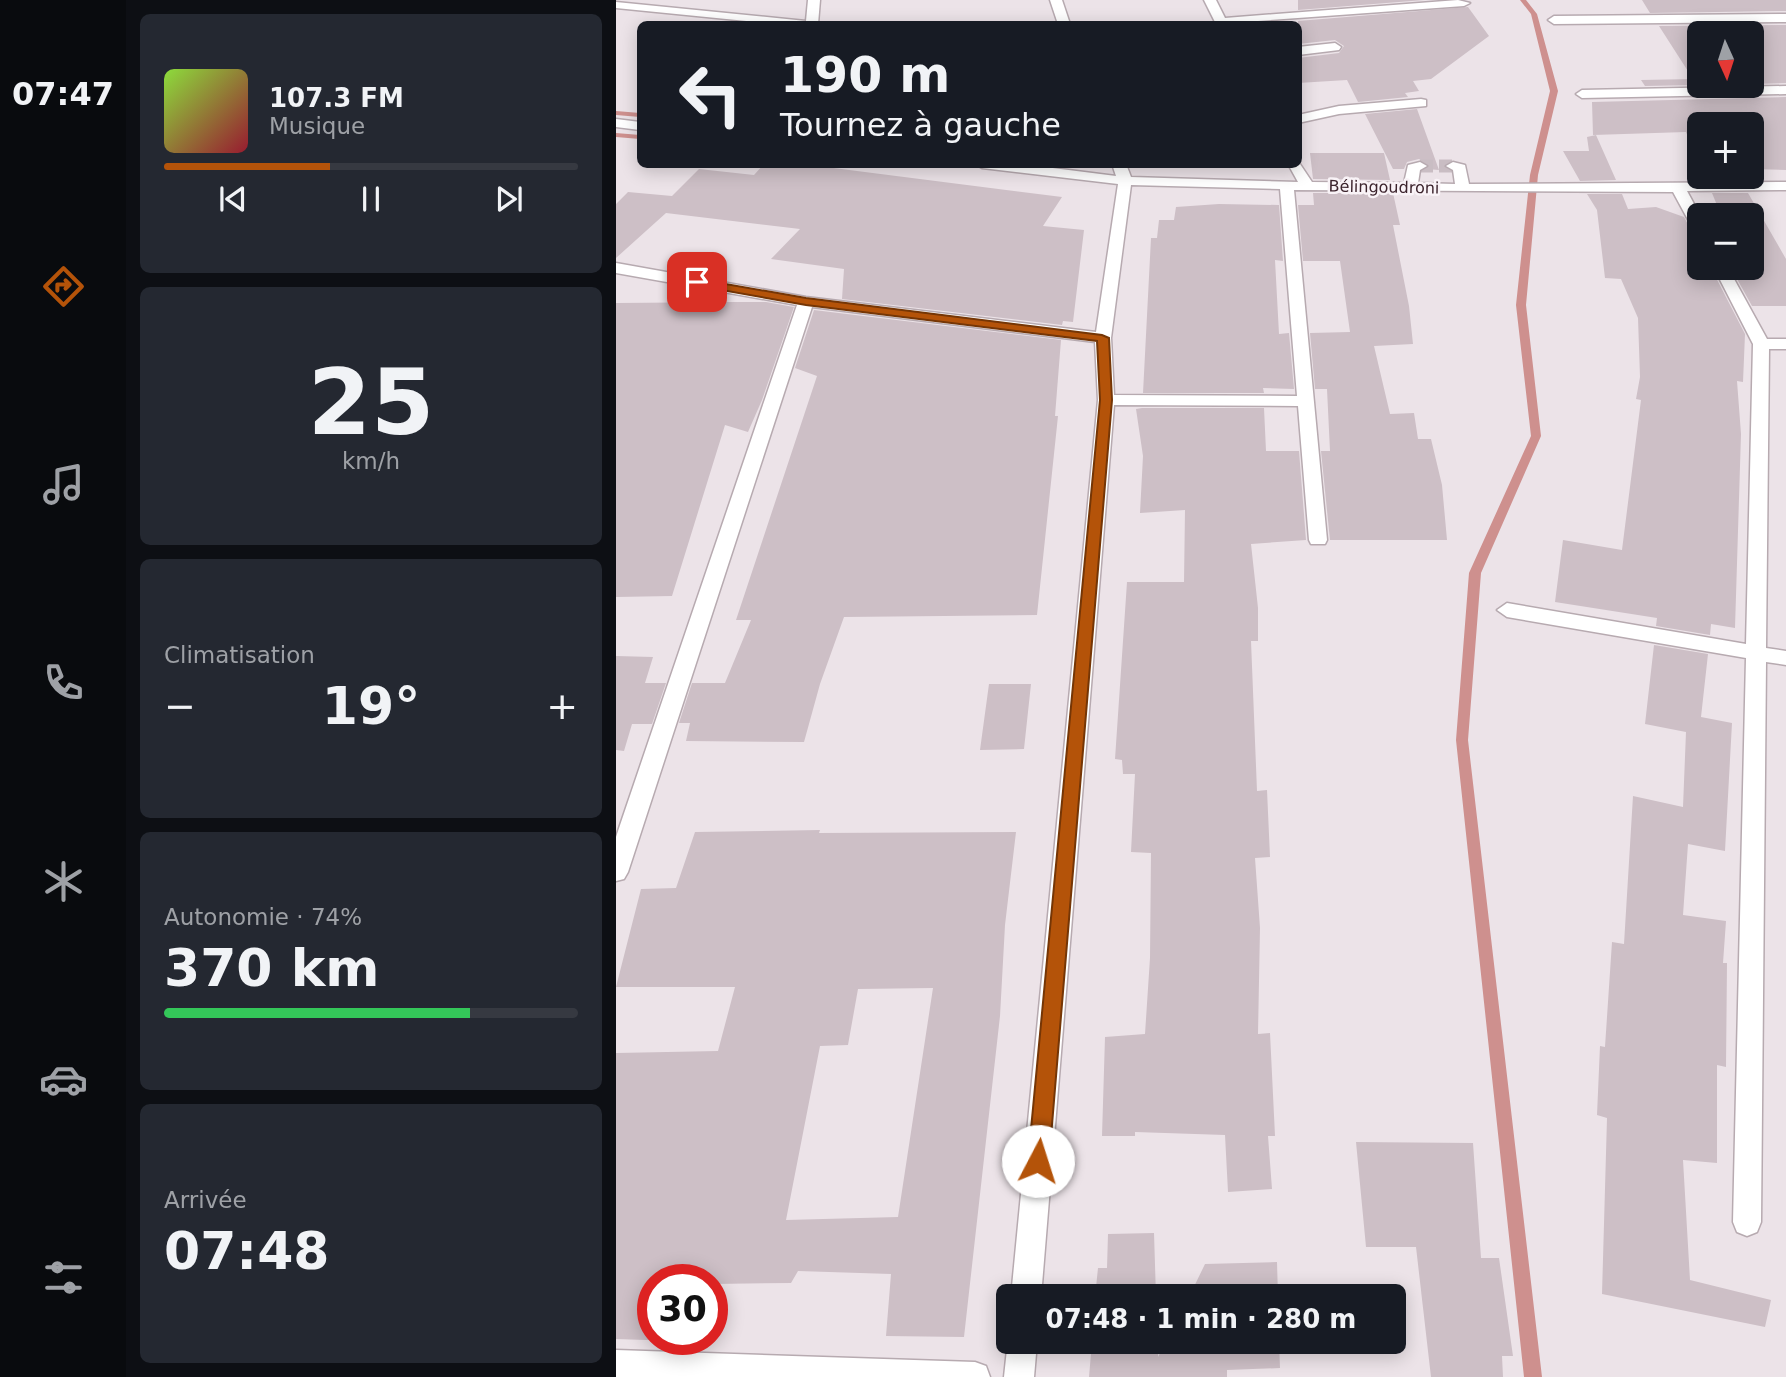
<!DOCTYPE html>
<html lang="fr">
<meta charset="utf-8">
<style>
body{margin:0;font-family:"DejaVu Sans",sans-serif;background:#242831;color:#f1f3f6;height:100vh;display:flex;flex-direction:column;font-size:26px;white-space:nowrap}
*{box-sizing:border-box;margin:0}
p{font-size:23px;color:#9ea1a6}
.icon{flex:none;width:38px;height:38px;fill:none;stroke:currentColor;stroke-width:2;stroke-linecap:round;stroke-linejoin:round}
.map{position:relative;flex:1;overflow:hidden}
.drawer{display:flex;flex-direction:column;gap:14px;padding:14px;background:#0d0f14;width:490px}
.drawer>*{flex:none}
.hud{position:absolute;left:21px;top:21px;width:665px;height:147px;border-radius:10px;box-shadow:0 4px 18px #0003;background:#171b24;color:#f1f3f6;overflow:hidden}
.needle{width:46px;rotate:177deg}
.buttons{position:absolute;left:1071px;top:21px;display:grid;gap:14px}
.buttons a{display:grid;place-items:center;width:77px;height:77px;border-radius:10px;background:#171b24;box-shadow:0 4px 18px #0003;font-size:35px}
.speed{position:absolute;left:21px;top:1264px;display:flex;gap:14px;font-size:35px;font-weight:700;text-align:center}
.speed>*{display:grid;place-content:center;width:91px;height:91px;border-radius:50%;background:#171b24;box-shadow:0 4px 18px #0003;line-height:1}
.speed .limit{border:10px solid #d22;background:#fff;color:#111}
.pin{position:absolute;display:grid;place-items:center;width:60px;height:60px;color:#fff;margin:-30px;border-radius:14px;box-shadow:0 4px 10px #0006}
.me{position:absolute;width:77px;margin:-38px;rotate:5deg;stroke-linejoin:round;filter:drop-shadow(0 0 5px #0008)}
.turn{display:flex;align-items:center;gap:24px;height:147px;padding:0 28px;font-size:32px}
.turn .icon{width:91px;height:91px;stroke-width:2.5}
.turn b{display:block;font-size:49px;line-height:60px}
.big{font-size:52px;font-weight:800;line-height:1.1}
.drawer .widget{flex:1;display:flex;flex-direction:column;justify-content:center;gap:10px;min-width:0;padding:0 24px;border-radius:10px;background:#242831}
.drawer .dial{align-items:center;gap:0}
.dial b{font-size:91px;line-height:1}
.song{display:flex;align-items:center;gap:21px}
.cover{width:84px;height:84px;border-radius:10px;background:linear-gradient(135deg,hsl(90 70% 55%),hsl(350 70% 35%))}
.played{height:7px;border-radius:4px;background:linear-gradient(90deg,#b45309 40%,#363941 40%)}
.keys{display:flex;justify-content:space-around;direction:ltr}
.heat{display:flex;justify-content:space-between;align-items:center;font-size:38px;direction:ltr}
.charge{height:10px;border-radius:5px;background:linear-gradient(90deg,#34c759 74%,#363941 0)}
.trip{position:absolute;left:380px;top:1284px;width:410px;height:70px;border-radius:10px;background:#171b24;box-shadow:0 4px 18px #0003;font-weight:800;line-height:70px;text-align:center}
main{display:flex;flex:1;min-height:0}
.dock{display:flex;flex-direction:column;width:126px;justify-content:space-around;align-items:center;background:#090b0e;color:#9ea1a6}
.dock .icon{width:49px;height:49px}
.dock .active{color:#b45309}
.dock b{font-size:32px;color:#f1f3f6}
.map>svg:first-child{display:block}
</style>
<main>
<nav class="dock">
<b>07:47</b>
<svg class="icon active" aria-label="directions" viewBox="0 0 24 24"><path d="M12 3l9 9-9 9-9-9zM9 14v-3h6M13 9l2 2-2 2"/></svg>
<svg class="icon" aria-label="music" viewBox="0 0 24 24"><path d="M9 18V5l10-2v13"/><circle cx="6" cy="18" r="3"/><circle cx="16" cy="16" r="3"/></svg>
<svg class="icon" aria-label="phone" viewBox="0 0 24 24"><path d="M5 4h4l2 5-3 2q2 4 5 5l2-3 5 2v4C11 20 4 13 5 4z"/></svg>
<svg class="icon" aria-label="climate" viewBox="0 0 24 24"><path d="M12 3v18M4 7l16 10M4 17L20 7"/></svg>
<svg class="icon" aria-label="car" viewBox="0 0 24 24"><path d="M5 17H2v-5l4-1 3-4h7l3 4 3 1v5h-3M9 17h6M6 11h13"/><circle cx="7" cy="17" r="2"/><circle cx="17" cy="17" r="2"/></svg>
<svg class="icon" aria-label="filters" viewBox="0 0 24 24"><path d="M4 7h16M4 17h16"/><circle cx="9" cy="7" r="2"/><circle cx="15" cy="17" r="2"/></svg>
</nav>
<section class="drawer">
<div class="widget">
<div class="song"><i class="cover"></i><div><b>107.3 FM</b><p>Musique</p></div></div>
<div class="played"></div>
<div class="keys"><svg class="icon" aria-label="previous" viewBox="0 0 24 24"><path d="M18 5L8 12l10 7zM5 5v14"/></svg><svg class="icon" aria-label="pause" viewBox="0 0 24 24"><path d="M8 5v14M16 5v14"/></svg><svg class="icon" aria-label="next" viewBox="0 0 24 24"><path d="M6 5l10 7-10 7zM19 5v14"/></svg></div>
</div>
<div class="widget dial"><b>25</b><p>km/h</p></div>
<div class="widget"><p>Climatisation</p>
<div class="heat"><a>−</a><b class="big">19°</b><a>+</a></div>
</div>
<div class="widget"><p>Autonomie · 74%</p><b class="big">370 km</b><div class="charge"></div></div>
<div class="widget"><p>Arrivée</p><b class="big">07:48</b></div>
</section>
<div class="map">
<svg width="1170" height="1377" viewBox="0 0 1170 1377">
<rect width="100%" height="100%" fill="#ece3e8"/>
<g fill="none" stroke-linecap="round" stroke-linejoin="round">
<path fill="#ce908e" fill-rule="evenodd" d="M904,0H910L921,14L942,91L922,175L910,305L925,436L865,573L852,740L926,1377H908L840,740L853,573L915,436L900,305L914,175L934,91L915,14Z
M0,111L24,113V117L0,115Z
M0,133L24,135V139L0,137Z
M248,164H268L269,166L265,168Z"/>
</g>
<path fill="#cdbfc6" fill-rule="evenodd" d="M682,0H808L682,10Z
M1026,0H1170V11L1034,13Z
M852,7L873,36L815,79L797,81L803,91L789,93L792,97L742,102L731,80L682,83V58L723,53L728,46L719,40L682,44V21Z
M1170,25V83L1136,84V33H1083V85L1029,86L1025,80L1077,79L1043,26Z
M1170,97V170L1136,169V124H1083V163L1070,132L977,135L976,102Z
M801,109L823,170L810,169L813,165L803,159L791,162L788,169H777L749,114Z
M980,135L1000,180L964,181L947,151H973L971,137Z
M694,153H768L774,180L697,179Z
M148,164H186L446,197L427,226L468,230L457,322L447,321L446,325L226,299L228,269L155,259L184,229L50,213L0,258V204L12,192L56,196L83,169L138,175Z
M697,193H777L784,225H777L793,306L797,344L758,346L774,414L798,413L802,439H815L826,485L831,540H714L705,451H714L711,389H699L694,333L734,332L724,261H687L682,205H698Z
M1096,193H1132L1170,259V306H1136L1115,268H1136V215H1105Z
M971,194H1006L1012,209L1040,207L1068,217L1074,228L1083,234V268H1095L1129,334L1127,382L1121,381L1125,434L1119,628L1095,624L1094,635L1040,626L1041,618L939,602L947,540L1006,550L1025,400L1020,399L1024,377L1022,318L1005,279L989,278L981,210Z
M603,204L663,205L667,261L659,260L663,334L673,333L678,389L647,388L648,393H527L535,238H541L543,220H558L560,207Z
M121,302H150L178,307L146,400L132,432L109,425L56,596L0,597V303Z
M198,310L445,340L439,416H442L421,615L228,617L204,684L188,742L70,741L74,723H63L76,683H109L135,620H120L201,376L179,368Z
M526,408H648L650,451H683L690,540L635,544L642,608V641H635L641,791L651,790L654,857L639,858L644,928L642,1034L654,1033L659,1136H652L656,1189L612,1192L609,1135L519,1132V1136H486L489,1037L529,1034L534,958L535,853L515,852L519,774H507L506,760L499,759L511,582H568L569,510L524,513L527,456L520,409Z
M1038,645L1092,654L1085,717L1116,723L1109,851L1072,844L1067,915L1110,921L1107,963H1111L1110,1067L1101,1065V1163L1067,1160L1074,1280L1155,1300L1149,1327L986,1294L991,1118L981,1115L984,1046L989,1047L996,942L1008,944L1017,796L1067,807L1070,732L1029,724Z
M0,656L37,657L29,683H50L36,724H16L8,751L0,750Z
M373,684H415L408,749L364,750Z
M204,830L203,833L400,832L389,925L384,1016L348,1337L270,1336L275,1274L182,1271L175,1283L96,1284V1279H37V1339L60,1341L0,1339V1053L102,1051L119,987H0L25,889L60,888L79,832ZM317,988L282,1217L170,1220L204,1046L232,1045L242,989Z
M740,1142L857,1143L865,1258H883L897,1356H886L887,1377H815L800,1247H750Z
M538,1233L540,1297H479L482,1268H491L492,1234Z
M661,1262L662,1297H573L589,1264Z
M476,1342H542V1357L550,1342H663L664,1368L611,1370V1377H473Z"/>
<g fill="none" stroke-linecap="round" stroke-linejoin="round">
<path stroke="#c9bdc3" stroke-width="13" stroke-dasharray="13 6" stroke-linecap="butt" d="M804,166H837"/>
<defs>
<path id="minor" d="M192,0H204L202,24H160L0,8V2L190,21Z
M434,0H446L454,24H442Z
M588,0H600L609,18L842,0L854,3L848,6L600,24Z
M1170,14V22L938,24L932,20L938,16Z
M719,43L725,47L723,50L682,55V47Z
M1170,86V94L966,98L960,94L966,90Z
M805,99L810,100V106L723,114L682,123V115L723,106Z
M0,119L24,122V130L0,127Z
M682,161L696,182L788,183L792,165L804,162L811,166L804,170L802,183L839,184L837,170L830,166L837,162L849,165L853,184L1170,182V190L1071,191L1084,215L1083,231L1076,227L1057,192L678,190L711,540L709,544H695L693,540L682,406L498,405L425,1297H395L482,400L479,342L196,307L12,872L8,879L0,881V837L181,305L0,273V263L190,297L480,332L502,184L366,168L359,164H405L500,176L496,164H510L515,177L682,182L672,164H682ZM515,185L664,189L681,396L498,395L495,338Z
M1098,268H1112L1151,339H1170V349H1153L1150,648L1170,651V665L1150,662L1145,1222L1141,1232L1131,1236L1121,1232L1117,1222L1130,658L891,617L881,610L891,603L1130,644L1137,344Z
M392,1340V1342H421L418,1377H388Z
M0,1350L359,1362L370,1366L374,1377H0Z"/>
</defs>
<use href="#minor" stroke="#b7aab0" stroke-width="3"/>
<use href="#minor" fill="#fff" fill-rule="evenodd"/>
</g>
<path fill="#b45309" stroke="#753606" stroke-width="2" d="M81,279L190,298L486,335L493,338L496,400L433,1161L430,1168L422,1171L415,1168L412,1161L484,400L481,341L190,305L77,285V280Z"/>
<g text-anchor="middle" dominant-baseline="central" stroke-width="5" stroke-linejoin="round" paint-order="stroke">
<g font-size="16" fill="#3c242d" stroke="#f9f3f7">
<text transform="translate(768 187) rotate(1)">Bélingoudroni</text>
</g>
</g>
</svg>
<div class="buttons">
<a><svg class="needle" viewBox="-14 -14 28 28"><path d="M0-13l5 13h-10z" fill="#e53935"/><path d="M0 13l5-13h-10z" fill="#9ea1a6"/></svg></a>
<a>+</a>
<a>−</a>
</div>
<div class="speed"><div class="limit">30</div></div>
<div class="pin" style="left:81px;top:282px;background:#d93025"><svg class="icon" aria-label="arrive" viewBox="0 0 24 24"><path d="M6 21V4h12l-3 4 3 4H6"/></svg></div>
<svg class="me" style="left:422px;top:1161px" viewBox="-20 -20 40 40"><circle r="19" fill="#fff"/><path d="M0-13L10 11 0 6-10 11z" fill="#b45309"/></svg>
<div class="trip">07:48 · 1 min · 280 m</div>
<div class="hud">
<div class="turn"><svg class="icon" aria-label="left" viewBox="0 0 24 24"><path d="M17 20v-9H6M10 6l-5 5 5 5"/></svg><div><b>190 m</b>Tournez à gauche</div></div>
</div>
</div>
</main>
